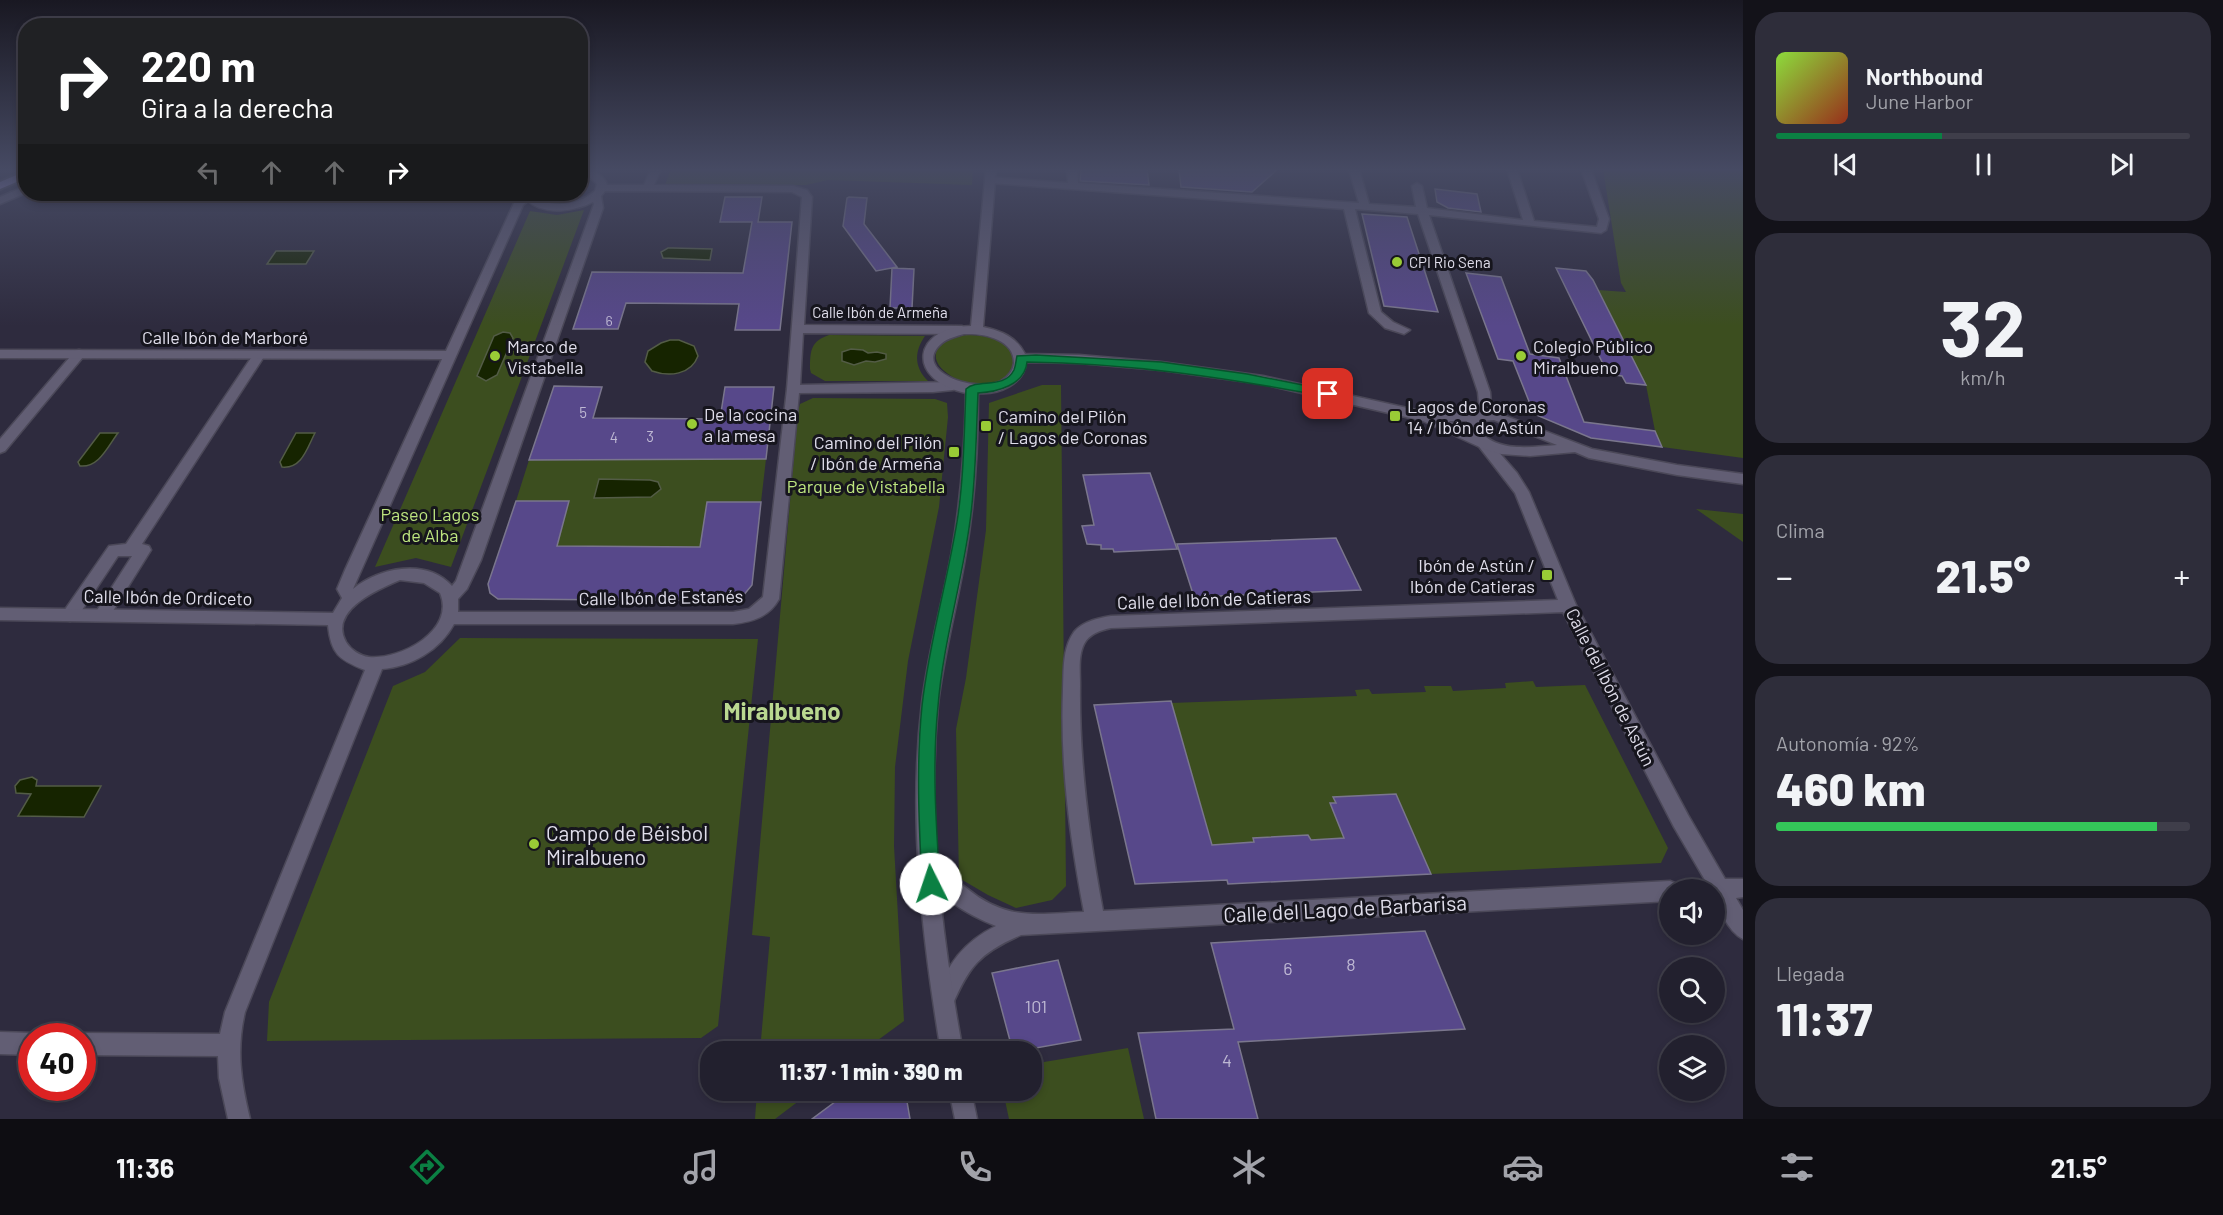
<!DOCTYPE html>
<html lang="es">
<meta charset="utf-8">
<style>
body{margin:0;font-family:Barlow,sans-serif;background:#2e2d3a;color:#f1f3f6;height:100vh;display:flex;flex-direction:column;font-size:22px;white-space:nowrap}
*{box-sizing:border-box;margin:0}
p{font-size:20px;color:#a2a3aa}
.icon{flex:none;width:33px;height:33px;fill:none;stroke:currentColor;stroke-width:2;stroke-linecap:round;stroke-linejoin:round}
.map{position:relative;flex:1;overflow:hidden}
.panel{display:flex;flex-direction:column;gap:12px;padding:12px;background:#131219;width:480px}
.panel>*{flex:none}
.guide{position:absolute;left:18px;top:18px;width:570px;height:183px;border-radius:24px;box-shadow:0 3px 9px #0003,0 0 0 2px #3f3e4a;background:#202124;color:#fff;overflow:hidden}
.controls{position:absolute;left:1659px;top:879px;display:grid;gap:12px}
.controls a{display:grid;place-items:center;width:66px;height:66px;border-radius:50%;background:#22202e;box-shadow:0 3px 9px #0003,0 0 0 2px #3f3e4a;font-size:30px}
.speed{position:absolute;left:18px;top:1023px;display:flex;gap:12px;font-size:30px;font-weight:700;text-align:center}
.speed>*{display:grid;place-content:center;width:78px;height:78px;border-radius:50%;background:#22202e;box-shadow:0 3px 9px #0003,0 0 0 2px #3f3e4a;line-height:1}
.speed .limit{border:9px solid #d22;background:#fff;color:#111}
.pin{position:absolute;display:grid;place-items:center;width:51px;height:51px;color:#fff;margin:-26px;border-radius:12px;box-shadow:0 3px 9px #0006}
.me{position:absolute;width:66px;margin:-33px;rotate:356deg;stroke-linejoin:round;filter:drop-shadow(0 0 4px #0008)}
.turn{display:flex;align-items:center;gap:21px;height:126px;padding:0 24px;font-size:27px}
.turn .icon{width:78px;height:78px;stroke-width:2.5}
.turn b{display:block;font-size:42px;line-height:51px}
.lanes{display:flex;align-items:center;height:57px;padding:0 24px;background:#0003;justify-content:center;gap:30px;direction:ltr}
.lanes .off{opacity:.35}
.big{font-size:45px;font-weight:800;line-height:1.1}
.panel .card{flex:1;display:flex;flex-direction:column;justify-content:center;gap:9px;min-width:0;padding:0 21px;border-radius:24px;background:#2e2d3a}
.panel .dial{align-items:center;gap:0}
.dial b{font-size:78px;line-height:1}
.song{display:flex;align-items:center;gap:18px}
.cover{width:72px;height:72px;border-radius:9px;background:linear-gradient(135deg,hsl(90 70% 55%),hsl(10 70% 35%))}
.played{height:6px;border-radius:3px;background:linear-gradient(90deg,#0b8043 40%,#3f3e4a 40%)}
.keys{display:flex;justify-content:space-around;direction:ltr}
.heat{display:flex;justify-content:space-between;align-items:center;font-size:33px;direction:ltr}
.charge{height:9px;border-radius:4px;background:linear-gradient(90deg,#34c759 92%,#3f3e4a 0)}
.trip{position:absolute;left:700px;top:1041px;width:342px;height:60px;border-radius:24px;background:#22202e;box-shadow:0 3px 9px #0003,0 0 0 2px #3f3e4a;font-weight:800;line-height:60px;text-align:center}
.menu{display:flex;height:96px;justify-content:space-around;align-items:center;background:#0e0d12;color:#a2a3aa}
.menu .icon{width:42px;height:42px}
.menu .on{color:#0b8043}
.menu b{font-size:27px;color:#f1f3f6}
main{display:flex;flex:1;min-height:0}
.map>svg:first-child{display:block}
</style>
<main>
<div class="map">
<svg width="1743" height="1119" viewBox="0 0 1743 1119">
<rect width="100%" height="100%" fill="#2e2b3e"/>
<path fill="#3c4e1f" d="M671,169H973L972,185L828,180L806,185H665Z
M1603,169H1743V458L1662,447L1655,431L1646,385L1598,290L1626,292L1621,283Z
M584,210L451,567L416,558L375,567L530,211L557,215Z
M829,335L925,336C914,352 914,367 928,381H825L811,373L810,369C810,350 811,341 829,335Z
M966,335C986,335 1011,339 1014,362C998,419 882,353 966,335Z
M1042,385H1061L1066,886L1052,900L1016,908L988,895L959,878L956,729L966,678L986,530L989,403Z
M813,398L935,399L947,403L948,417L939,507L908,661L895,767L894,846L904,1021L863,1051H760L770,937L752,935L798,411L800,404Z
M766,459L761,502H707L700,547L557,546L569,501H516L529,460Z
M1696,509L1743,514V542Z
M460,638L758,639L718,1026L701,1038L267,1041L269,1002L393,686L425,672Z
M1533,681L1536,687L1585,685L1668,848L1661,863L1431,874L1396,794L1334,797L1336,803L1330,804L1337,820L1367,844L1337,839L1311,840L1308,835L1254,838V842L1214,850L1171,703L1357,696L1355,690L1369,689L1372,694L1426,692L1424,686H1451L1453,691L1506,688L1505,683Z
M1128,1048L1144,1119H1009L1003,1091L1032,1090V1064Z
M757,1091V1090L812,1091L775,1119H755Z"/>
<path fill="#162400" stroke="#535c46" stroke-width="1.5" d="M668,248H672L712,249L710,260L663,258L661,252Z
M276,251H314L306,264H267Z
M503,332L510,333L513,338L497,375L486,381L477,376L494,336Z
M670,340H679L694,346L698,356C691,375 669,377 652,371L645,362L648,351L661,343Z
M851,349L863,350L868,353L877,352L886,354V359L875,362L866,361L854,365L842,361V352Z
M100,433H118C108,446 99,468 80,466L78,462Z
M296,433H315C307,448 302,469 282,467L280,462Z
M599,479L650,480L658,482L661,489L651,497L594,498Z
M32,777L37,780L36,786H101L84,817L18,816L31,794L16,793L15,786L20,780Z"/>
<path fill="#57488a" stroke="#7a768d" stroke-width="1.5" d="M1081,169H1147L1149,185L1080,181Z
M1179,169H1278L1252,192L1181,187Z
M1435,189L1477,194L1481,212L1448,208L1437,202Z
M725,197H762L758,222H792L780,330H735L739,304L626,303L618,329H573L592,272L743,273L752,222H720Z
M849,197L867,198L864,224L897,267L876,271L843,226L847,198Z
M1362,214L1407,217L1438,312L1384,306Z
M892,268L914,269L912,308H890Z
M1556,268L1586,271L1593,280L1646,385L1626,383L1622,376L1608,374Z
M1466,273L1501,277L1530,354L1559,358L1584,422L1655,431L1662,447L1591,438L1534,414L1513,361L1498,359Z
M554,386L602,387L593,418L720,419L725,387H774L766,459L529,460Z
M1150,473L1177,549L1114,552L1113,549H1101V545L1087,544L1082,526L1094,525L1083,475Z
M516,501H569L557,546L700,547L707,502H761L752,585L742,597L730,601L498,599L490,593L488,584Z
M1336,538L1361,590L1194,597L1177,544Z
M1171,701L1212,845L1254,842L1253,838L1308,835L1311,840L1344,838L1330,803H1336L1333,797L1396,794L1431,874L1228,884L1227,880L1135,884L1094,705Z
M1425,931L1465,1029L1238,1042L1258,1119H1156L1138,1033L1234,1029L1211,943Z
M1058,960L1081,1040L1013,1052L992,973Z
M851,1090H905L910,1119H812Z"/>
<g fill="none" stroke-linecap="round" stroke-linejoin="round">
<defs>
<path id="pedestrian" d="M79,350L83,351L85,354L83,357L5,451L0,453V439L75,351Z
M259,351L265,355L142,544L149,546L151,550L108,619L102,621L96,619L94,615L132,556H118L76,619L70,621L64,619L62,615L64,611L109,546L126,544L255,352Z"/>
<path id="minor" d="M580,169C591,170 604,174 607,185H644L651,169H661L654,185L793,186L807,190L812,197L804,325L962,326L968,330L962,334L803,333L800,385L953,382L959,386L953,390L933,392L799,393L779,599C769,617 752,622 733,624H454C440,650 411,667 382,669L245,1012C236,1050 241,1082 250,1119H228L219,1078L218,1056L82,1055V1036H74L82,1033L220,1034L225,1012L365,670C339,660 331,654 328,625L0,620V608L333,613L342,598L337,589L345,570L442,359L0,358V350L446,351L515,201L524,194H534L538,200C558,207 578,205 595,191L597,184L588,176L580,174ZM605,191L792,192L802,197L787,389L763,597L749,609L733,612H458V599L467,589L481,560L603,208L601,196ZM528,201C544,216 576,211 593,202L594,204L456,581L452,586C427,558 379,567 353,589L523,205ZM400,580L424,583L440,593C456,631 400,660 369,657C360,656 351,650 346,642C328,610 379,589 400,580Z
M1067,169H1077L1078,183L1359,203L1349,169H1359L1369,204L1416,207L1412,186L1417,183L1422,186L1427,208L1523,220L1507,169H1517L1534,221L1597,227L1599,219L1581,169H1591L1609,219L1606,230L1601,233L1429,215L1490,392C1491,402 1492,417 1481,420L1474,416L1479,403L1478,392L1418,214L1355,209L1381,312L1393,322L1410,330L1404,334L1385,328L1369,313L1344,209L990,183L985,180L990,177L1068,183Z
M26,186V193L0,204V197Z
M1484,439L1489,441L1517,473L1529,492L1576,605L1688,815L1725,879H1743V897L1736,898L1743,910V939C1729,933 1714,903 1714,890H1694L1696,883L1705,880L1674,827L1563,612L1111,628C1101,630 1089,634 1084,644C1078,656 1080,672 1080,685C1079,762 1089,836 1103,911L1670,881L1677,884L1679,890H1670V901L1021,935C980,953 969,966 952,1006L945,1009L938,1006L935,999C947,965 963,942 996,926C968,915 933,895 921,866L923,859L930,857C944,862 953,878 965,887C1006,921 1034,914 1084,912C1070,838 1060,765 1063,690C1064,670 1062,649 1074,632C1082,622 1098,618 1111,616L1558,600L1515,493L1477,444Z
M0,1032L32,1033L40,1036H32V1055L0,1054Z"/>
<path id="tertiary" d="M986,169H996L983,327C1002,331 1016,337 1025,354L1079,355L1161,362L1263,376L1430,413L1495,412L1592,449L1677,465L1743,474V484L1677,475L1589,458L1575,452L1530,456L1501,454L1484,449L1423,421L1263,384L1161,370L1079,363L1026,362C1024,384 999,395 978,393C978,446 975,500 966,552C958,603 944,652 938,704C927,820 942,937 963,1052H941C922,937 908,819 922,703C928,651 943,602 952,551C961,499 965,446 966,393C905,380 912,327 971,326ZM964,334C982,333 1014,338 1014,363C1013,371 1008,377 1001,381C974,394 910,370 942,343C948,338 957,336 964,334ZM1494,420L1557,445C1530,447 1496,453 1478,429L1482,421ZM1448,421H1467L1465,428Z
M949,1090H971L977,1119H955Z"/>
<path id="trunk" d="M26,171V178L0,189V182Z"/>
</defs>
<use href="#pedestrian" stroke="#4b4858" stroke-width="3"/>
<use href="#minor" stroke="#4b4858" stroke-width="3"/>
<use href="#tertiary" stroke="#4b4858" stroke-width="3"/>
<use href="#trunk" stroke="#4b4858" stroke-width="4"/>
<use href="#pedestrian" fill="#625e74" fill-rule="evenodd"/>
<use href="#minor" fill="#625e74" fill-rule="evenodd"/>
<use href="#tertiary" fill="#625e74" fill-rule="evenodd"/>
<use href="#trunk" fill="#a495de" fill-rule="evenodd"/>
</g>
<linearGradient id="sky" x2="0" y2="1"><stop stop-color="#191822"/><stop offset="0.52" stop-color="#464a63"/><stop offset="1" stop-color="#464a63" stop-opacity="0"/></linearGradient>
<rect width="1743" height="326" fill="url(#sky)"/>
<path fill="#0b8043" stroke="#07532c" stroke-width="1.5" d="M1036,355L1161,362L1247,374L1328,390L1333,394L1328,397C1228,378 1128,363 1027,362C1025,385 997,392 978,393C976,436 976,479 970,521C962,583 943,643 938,706C932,765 936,824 940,884L937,890L931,892L925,890L922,884C919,824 916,765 922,706C929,643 947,583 957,522C964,478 964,433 966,389C978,378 1004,390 1014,370C1016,365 1016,360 1017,356Z"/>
<g fill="#99cb36" stroke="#16151d" stroke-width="2">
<circle cx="1397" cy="262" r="6"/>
<circle cx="495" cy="356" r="6"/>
<circle cx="1521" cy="356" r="6"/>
<rect x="1389" y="410" width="12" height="12" rx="3"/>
<circle cx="692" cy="424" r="6"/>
<rect x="980" y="420" width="12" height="12" rx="3"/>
<rect x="948" y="446" width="12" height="12" rx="3"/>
<rect x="1541" y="569" width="12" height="12" rx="3"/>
<circle cx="534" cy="844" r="6"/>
</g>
<g text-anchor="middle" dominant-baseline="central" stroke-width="6" stroke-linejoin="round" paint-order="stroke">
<g font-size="14" fill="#beb8d3">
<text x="609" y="320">6</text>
</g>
<g font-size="15" fill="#e0deeb" stroke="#16151d" text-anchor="start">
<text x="1409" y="262">CPI Rio Sena</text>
</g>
<g font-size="15" fill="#e0deeb" stroke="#16151d">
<text x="880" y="312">Calle Ibón de Armeña</text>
</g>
<g font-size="15" fill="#beb8d3">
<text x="583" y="412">5</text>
<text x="650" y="436">3</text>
<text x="614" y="437">4</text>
</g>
<g font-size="18" fill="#e0deeb" stroke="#16151d">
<text x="225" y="337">Calle Ibón de Marboré</text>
<text transform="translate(168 597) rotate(1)">Calle Ibón de Ordiceto</text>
<text transform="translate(661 597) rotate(-1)">Calle Ibón de Estanés</text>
<text transform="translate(1214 599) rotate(-2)">Calle del Ibón de Catieras</text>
<text transform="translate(1611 687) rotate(63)">Calle del Ibón de Astún</text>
</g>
<g font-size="18" fill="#e0deeb" stroke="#16151d" text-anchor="start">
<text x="507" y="346">Marco de<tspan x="507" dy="21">Vistabella</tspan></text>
<text x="1533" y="346">Colegio Público<tspan x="1533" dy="21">Miralbueno</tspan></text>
<text x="1407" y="406">Lagos de Coronas<tspan x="1407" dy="21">14 / Ibón de Astún</tspan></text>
<text x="704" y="414">De la cocina<tspan x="704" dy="21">a la mesa</tspan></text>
<text x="998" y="416">Camino del Pilón<tspan x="998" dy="21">/ Lagos de Coronas</tspan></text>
<text x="942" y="442" text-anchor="end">Camino del Pilón<tspan x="942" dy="21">/ Ibón de Armeña</tspan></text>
<text x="1535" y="565" text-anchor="end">Ibón de Astún /<tspan x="1535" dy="21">Ibón de Catieras</tspan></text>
</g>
<g font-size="18" fill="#bde57f" stroke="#16151d">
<text x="866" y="486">Parque de Vistabella</text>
<text x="430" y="514">Paseo Lagos<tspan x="430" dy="21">de Alba</tspan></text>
</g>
<g font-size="18" fill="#beb8d3">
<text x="1351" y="964">8</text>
<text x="1288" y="968">6</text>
<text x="1036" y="1006">101</text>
<text x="1227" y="1060">4</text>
</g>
<g font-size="21" fill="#e0deeb" stroke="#16151d" text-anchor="start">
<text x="546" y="832">Campo de Béisbol<tspan x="546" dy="24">Miralbueno</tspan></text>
</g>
<g font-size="21" fill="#e0deeb" stroke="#16151d">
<text transform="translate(1345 908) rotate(-3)">Calle del Lago de Barbarisa</text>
</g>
<g font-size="24" font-weight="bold" fill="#bad890" stroke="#16151d">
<text x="782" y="710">Miralbueno</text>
</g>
</g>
</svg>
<div class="controls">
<a><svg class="icon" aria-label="sound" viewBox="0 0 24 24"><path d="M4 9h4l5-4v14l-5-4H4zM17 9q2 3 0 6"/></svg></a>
<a><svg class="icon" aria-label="search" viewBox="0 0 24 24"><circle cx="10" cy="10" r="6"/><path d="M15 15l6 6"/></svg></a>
<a><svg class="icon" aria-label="layers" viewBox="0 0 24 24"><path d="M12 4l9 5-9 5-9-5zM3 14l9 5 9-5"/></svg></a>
</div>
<div class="speed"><div class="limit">40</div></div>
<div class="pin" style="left:1328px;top:394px;background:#d93025"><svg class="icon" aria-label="arrive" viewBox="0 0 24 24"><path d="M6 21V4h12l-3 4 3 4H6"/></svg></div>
<svg class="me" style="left:931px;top:884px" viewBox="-20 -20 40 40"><circle r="19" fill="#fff"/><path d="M0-13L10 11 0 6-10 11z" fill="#0b8043"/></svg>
<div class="trip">11:37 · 1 min · 390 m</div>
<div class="guide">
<div class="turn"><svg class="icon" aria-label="right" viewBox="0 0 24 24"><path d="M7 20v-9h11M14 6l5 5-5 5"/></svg><div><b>220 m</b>Gira a la derecha</div></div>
<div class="lanes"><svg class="icon off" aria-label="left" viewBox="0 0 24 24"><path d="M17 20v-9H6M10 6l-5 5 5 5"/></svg><svg class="icon off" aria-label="ahead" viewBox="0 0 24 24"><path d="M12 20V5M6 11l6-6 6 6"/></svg><svg class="icon off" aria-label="ahead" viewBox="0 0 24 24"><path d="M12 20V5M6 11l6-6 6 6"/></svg><svg class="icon" aria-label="right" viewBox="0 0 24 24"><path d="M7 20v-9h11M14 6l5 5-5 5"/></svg></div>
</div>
</div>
<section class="panel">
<div class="card">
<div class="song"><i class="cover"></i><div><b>Northbound</b><p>June Harbor</p></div></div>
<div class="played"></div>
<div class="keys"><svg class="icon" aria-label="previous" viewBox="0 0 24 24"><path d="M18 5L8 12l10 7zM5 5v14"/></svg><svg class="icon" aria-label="pause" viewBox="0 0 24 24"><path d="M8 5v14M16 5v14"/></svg><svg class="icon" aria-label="next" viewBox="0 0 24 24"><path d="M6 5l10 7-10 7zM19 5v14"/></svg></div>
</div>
<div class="card dial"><b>32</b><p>km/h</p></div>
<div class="card"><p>Clima</p>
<div class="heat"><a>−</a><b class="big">21.5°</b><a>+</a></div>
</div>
<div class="card"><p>Autonomía · 92%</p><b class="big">460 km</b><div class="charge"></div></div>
<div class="card"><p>Llegada</p><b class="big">11:37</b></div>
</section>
</main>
<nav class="menu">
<b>11:36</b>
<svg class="icon on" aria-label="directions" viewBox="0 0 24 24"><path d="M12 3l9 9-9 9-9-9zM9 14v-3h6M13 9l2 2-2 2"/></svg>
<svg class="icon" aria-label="music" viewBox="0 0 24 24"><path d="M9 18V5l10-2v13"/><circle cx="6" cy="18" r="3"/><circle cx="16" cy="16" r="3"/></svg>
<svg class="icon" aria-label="phone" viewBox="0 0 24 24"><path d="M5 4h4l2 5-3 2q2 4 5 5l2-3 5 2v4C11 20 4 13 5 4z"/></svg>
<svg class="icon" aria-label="climate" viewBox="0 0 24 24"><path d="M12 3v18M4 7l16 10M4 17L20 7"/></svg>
<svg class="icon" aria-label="car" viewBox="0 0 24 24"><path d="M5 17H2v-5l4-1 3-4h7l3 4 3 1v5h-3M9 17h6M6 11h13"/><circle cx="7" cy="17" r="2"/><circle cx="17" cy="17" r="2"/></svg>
<svg class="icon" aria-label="filters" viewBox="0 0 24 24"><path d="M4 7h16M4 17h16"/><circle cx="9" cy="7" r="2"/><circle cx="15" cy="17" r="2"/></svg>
<b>21.5°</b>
</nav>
